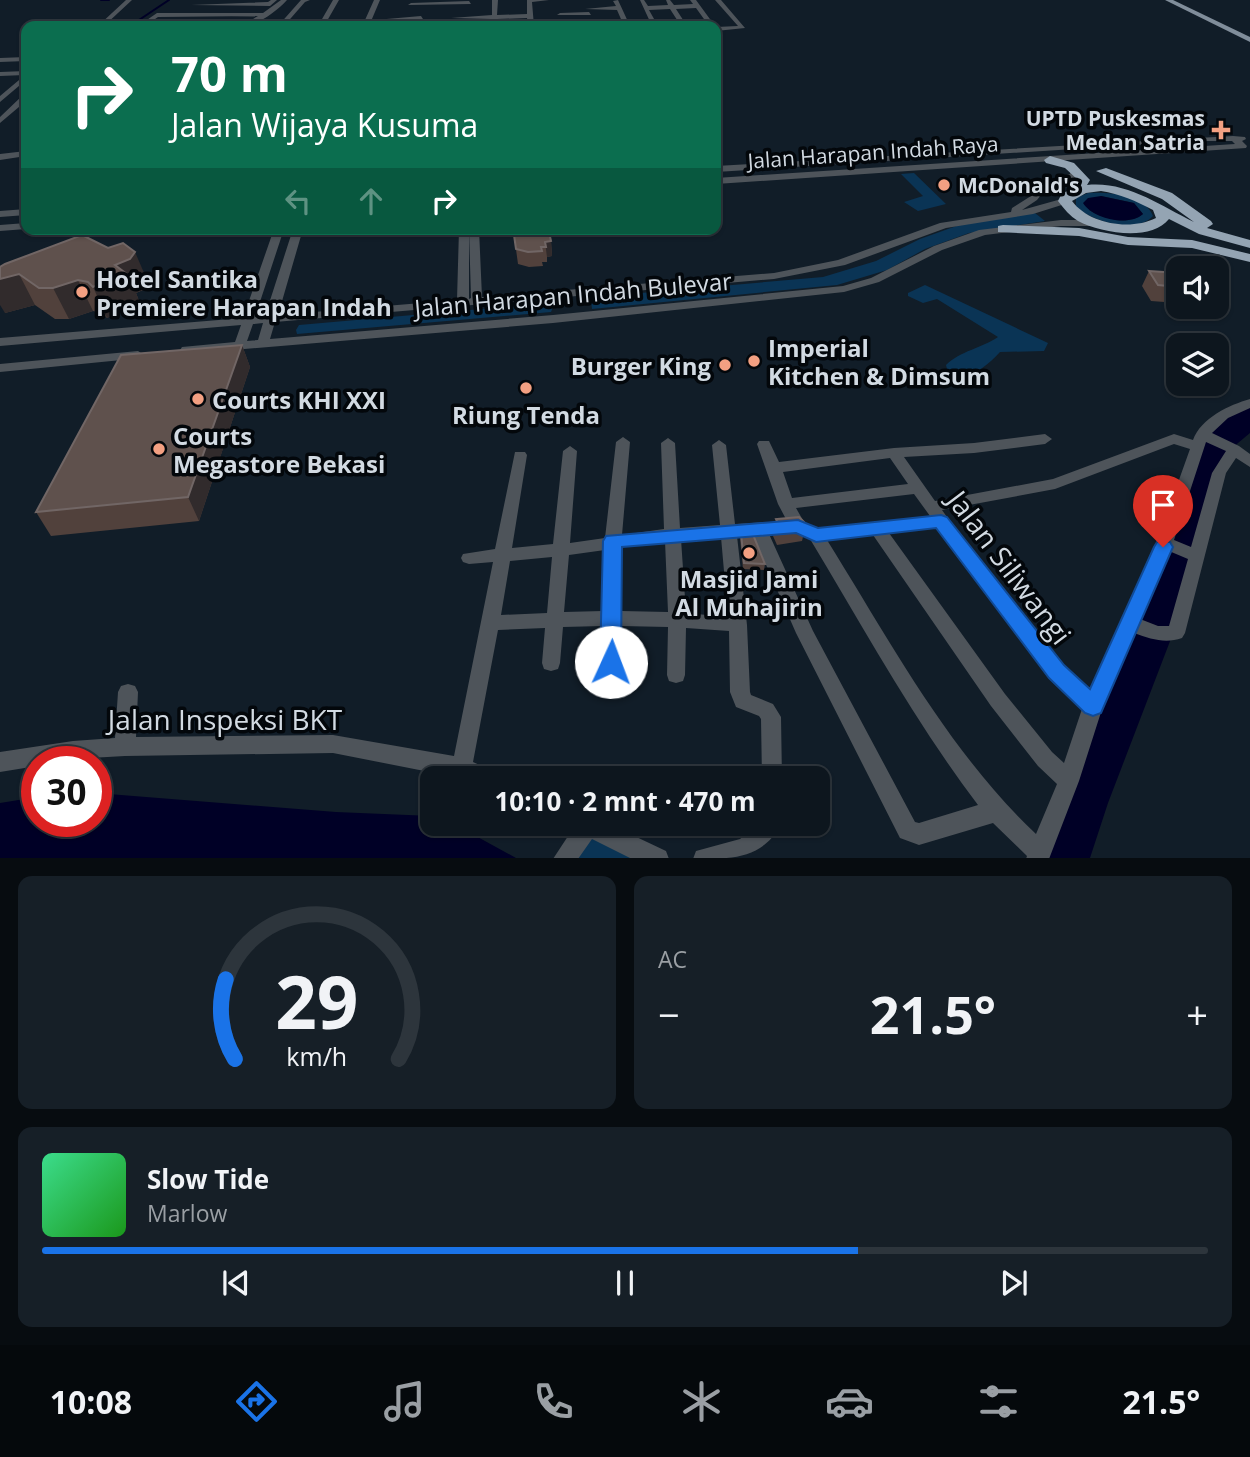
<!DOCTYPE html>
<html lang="id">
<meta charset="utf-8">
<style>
body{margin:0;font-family:"Open Sans",sans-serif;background:#161f27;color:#f1f3f6;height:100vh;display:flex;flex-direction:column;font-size:26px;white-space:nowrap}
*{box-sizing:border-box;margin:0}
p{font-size:23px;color:#9a9fa4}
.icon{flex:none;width:38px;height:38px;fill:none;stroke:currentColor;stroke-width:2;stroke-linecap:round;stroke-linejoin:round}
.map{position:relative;height:858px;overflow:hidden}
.side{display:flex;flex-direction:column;gap:18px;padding:18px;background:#070c10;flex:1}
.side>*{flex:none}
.banner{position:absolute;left:21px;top:21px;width:700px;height:214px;border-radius:14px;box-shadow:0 2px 5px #0004,0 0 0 2px #2d353c;background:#0b6e4f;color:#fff;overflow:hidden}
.fabs{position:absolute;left:1166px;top:256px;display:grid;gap:14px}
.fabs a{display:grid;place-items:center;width:63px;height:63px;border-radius:14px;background:#0d161e;box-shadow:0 2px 5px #0004,0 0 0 2px #2d353c;font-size:35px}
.speed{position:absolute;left:21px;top:746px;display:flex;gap:14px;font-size:35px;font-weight:700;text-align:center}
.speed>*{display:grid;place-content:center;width:91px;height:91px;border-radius:50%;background:#0d161e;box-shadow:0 2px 5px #0004,0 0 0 2px #2d353c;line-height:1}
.speed .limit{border:10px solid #d22;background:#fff;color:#111}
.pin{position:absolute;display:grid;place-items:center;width:60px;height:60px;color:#fff;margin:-72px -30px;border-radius:50% 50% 50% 0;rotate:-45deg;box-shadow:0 0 7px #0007}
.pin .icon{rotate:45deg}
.me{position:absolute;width:77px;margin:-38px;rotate:2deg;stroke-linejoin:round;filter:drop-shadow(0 0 5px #0008)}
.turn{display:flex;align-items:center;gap:24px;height:147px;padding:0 35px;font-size:32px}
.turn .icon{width:91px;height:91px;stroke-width:2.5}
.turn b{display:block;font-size:49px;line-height:60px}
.lanes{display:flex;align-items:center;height:66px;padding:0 35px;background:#0003;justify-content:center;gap:35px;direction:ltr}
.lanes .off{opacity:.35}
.big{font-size:52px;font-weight:700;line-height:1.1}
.side .widget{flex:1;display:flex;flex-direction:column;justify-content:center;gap:10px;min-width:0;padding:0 24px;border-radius:14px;background:#161f27}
.side .dial{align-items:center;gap:0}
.dial svg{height:182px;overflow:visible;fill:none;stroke:#2d353c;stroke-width:7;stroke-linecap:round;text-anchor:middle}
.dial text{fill:#f1f3f6;stroke:none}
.song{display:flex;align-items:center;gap:21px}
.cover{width:84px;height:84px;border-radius:10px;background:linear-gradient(135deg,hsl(150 70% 55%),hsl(120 70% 35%))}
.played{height:7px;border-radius:4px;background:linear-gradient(90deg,#1a73e8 70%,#2d353c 70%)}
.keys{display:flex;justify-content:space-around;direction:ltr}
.heat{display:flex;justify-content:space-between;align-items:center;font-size:38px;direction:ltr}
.side .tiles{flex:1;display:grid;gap:18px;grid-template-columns:1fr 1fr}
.widget:last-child{grid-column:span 2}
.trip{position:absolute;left:420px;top:766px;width:410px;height:70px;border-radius:14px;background:#0d161e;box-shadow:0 2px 5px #0004,0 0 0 2px #2d353c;font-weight:700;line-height:70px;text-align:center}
.menu{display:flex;height:112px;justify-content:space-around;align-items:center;background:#05090c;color:#9a9fa4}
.menu .icon{width:49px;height:49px}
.menu .selected{color:#1a73e8}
.menu b{font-size:32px;color:#f1f3f6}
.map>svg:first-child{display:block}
</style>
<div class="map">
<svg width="1250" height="859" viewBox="0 0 1250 859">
<rect width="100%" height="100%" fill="#111d28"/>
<path fill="#0a3455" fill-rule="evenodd" d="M914,173L946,204L918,211L904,202L923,196L901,174Z
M1088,193C1108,192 1145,194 1153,216C1136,235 1092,221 1076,207V198ZM1101,196L1134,203L1143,214C1128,226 1105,219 1089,210Z
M1035,213L1045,221L969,233L925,249L887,270L837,285L592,309L591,300L595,297L823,277L876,261L920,239L962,224Z
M925,285L1048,343L1044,351L1000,352C985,368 972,379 948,373L946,365C960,351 982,348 998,337L937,299L923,303L908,296V293Z
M550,303L553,307L551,312L297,334L296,330L299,325Z
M588,826L658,859H564Z"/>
<path fill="#000026" d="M1101,196L1134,203L1143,214C1129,227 1093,219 1083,203L1088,198Z
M1250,403V433L1232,448L1172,636L1108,803L1090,858L1043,859L1202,434Z
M96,793L336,812L432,816V824H454L516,858H0V803L37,797V821H96Z"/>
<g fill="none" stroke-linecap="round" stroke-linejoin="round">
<path stroke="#000026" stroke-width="2" d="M101,0H109
M130,26L169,0"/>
<path fill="#4e545a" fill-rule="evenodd" d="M126,0H132L104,26H98Z
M271,0H277L270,6L191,5L268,2Z
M281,0H287C277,11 256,27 241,26L258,16L158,17L145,26H138L157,13H263Z
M301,0H310L305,2L284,26H278Z
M333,0H339L327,21L365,20L374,0H380L369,26H363L364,24L318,26Z
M492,0H498L497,15L527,14V0H549L532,2L534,26H528L527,18L497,19V26H491V19L451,18L492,15Z
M618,0L630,26H624L617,10L585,9L616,6L613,1Z
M640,0H644L648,6L668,5L666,0H670L674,5L693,4L690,0H696L715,26H709L696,8L676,9L687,26H681L670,9L649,10L658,26H652Z
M715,0H721L745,28L716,31V27L738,26Z
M469,1L471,4L408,5L411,3Z
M589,12L591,15H557L560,13Z
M421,16L423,19L378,22L375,20Z
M26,57V61L0,62V58Z
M26,71V80L0,102V96L25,75L0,76V72Z
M23,95H26V101L0,123V117Z
M1233,136L1245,137L1246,139L1242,141L1247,146L1246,148L716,184V178L1235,144L1232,141H1199L716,172V166Z
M26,151V156L0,160V154Z
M1071,166L1078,168V177L1048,186L1037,200L1022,210L1065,198L1068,199V203L1033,214L946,228L845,265L774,279L275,322L270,339L553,315L843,286L871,278L934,246L979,230L1061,220H1097L1102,223L1097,226H1061L985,235L942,250L879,282L844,292L553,323L186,354L180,350L182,347L235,342L241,325L0,346V338L243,318L274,229H284L255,317L265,316L293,229H303L278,315L457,300L459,229H479L482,297L774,273L838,260L940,223L1011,212L1012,208L1031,196L1042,182L1070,174ZM469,230L471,298L469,299ZM263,323L258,340L247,341L253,324Z
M26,209V215L0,217V211Z
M26,223V229L0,231V225Z
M138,351L144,355L142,358L0,372V364Z
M1250,399V408L1228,418L1212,433L1239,446L1250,454V467L1236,458L1226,473L1185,633L1182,638C1165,644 1151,639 1134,633L1103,706L1079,781L1049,859H1026L1027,856L993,823L919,845L900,838L796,633L753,535L737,536L747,625L750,692L751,695L773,704L781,717L782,779H762L761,719L759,716L736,707L730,692L729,631L686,628L685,675L683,681L676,683L669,681L667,675L668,627L621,626L620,662L618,668L611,670L604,668L602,662L603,626L563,627L560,663L558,669L551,671L544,669L542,663L545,628L498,630L473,762L495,772L498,779H465L333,753L125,756L37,761V766L0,772V752L73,741L115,738L118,692L121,686L128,684L135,686L138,692L136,737L333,735L454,756L493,562L469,564L463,562L461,558L463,554L495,549L515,452H525L527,455L512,548L553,544L563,451L570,446L577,451L570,543L605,538L616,442L623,437L630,442L622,535L664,529L661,443L668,438L675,443L680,528L720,525L712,445L719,440L726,445L735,524L787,521L778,504L757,444L759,441H769L779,462L894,448L974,443L1045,434L1052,439L1045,444L974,453L904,457L935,501L1053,479L1174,434L1193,440C1201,418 1229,405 1250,399ZM1206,442L1226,451L1212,473L1191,547L1174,540ZM1174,444L1190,449L1155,547L1090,691L1074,677L970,550L942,510L1055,489ZM890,458L908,484L792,498L783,472ZM914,494L930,516L818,529L804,522L796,508ZM937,527L958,558L1060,689L1082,709L1064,763L1052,752L1005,694L889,533ZM796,532L810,539C864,629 915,722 978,805L919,823L915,822L813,631L769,534ZM873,535L991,706L1038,766L1057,784L1036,834C949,752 890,641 827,540ZM721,537L728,617L686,613L681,539ZM665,541L668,612L621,611V547ZM605,550L603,611L564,612L569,555ZM1169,551L1188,559L1169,626H1158L1140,619ZM552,557L547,613L501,615L510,561Z
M573,824H609L666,851L669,859H632L592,839L578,859H553L574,827Z
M758,824H781C763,859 732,859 693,859L696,851L740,839Z"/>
<path fill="#808d9a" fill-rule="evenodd" d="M1165,0H1173L1250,37V42Z"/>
<path fill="#94a4b3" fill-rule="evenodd" d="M1050,156L1074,163L1090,180L1087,185C1127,181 1159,205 1194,222L1162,199L1096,171L1106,168L1172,193L1211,221L1213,224L1207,228L1250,240V248L1199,234L1169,219C1151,242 1101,233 1078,221C1070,216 1064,209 1058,201L1062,193L1068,191L1078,180L1065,168L1046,163L1044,160ZM1101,191C1120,194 1136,201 1153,210L1156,218C1130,231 1089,224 1072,201L1086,193Z
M1003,225L1079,228L1128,237L1192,240L1250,254V262L1192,248L1128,245L1079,236L998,232V226Z"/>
</g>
<path fill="#51413c" d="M514,235L551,241L552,256L547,257V262H542L543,266L529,267L518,264Z
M0,267L148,282L143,290L136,293L141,306L125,309L107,318L102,313L93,311L69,319H55L35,305L5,313Z
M1149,271L1178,273V303L1151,301L1142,286Z
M242,345L250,367L199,521L51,536L36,512Z
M776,519L806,524L802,541L777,545L773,536Z
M741,533L765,564L764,570L743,569L740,538Z"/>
<path fill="#312b2c" d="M551,241L552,256L547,257L545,242Z
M135,252L148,282L143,290L136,293L141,306L125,309L107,318L93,287L111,278L115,265Z
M19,274L35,305L5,313L0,305V279Z
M78,280L93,311L69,319L53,288Z
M242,345L250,367L199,521L188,497Z"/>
<path fill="#5f514d" stroke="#716665" stroke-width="2" d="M543,229L544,232H549L551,241L545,242L546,247H541L542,251L528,252L516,249L514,235L523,231Z
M82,235L108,248L123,243L135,252L130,259L115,265L128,275L111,278L93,287L88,282L78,280L53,288H39L19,274L0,279V267L5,264Z
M1149,271L1178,273V287L1158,285Z
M242,345L188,497L36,512L121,355Z
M799,517L806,524L780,527L776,519Z
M752,532L765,564L744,563L741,533Z"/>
<path fill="#1a73e8" stroke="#114b97" stroke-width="2" d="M941,515L947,517L1064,665L1090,689L1154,547L1157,542H1170L1173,547L1101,713L1093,716L1085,713L1049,678L936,528L816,542L796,533L622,547L621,662L618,669L611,671L603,669L600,662L603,541L606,536L798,520L818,528Z"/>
<g fill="#f3a082" stroke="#03070b" stroke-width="2.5">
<path d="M1217.5 119.5h7v7h7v7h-7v7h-7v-7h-7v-7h7z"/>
<circle cx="944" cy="185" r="7"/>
<circle cx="82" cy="292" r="7"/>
<circle cx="754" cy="361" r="7"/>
<circle cx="725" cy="365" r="7"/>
<circle cx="526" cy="388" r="7"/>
<circle cx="198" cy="399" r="7"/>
<circle cx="159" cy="449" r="7"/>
<circle cx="749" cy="553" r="7"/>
</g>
<g text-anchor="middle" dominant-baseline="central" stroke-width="7" stroke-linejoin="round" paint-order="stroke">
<g font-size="21" font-weight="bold" fill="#d2dae2" stroke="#03070b" text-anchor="end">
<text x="1205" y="118">UPTD Puskesmas<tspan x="1205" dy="24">Medan Satria</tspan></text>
<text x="958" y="185" text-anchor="start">McDonald's</text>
</g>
<g font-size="21" fill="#d2dae2" stroke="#03070b">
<text transform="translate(873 152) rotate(-4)">Jalan Harapan Indah Raya</text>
</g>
<g font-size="24" font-weight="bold" fill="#d2dae2" stroke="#03070b" text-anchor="start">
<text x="96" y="278">Hotel Santika<tspan x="96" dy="28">Premiere Harapan Indah</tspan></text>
<text x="768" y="347">Imperial<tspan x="768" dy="28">Kitchen &amp; Dimsum</tspan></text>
<text x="711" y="365" text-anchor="end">Burger King</text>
<text x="212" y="399">Courts KHI XXI</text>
<text x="526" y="414" text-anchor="middle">Riung Tenda</text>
<text x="173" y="435">Courts<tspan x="173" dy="28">Megastore Bekasi</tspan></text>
<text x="749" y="578" text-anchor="middle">Masjid Jami<tspan x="749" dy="28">Al Muhajirin</tspan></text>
</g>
<g font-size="24" fill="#d2dae2" stroke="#03070b">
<text transform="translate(573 294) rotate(-5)">Jalan Harapan Indah Bulevar</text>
</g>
<g font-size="28" fill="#d2dae2" stroke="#03070b">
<text transform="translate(1010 567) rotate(53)">Jalan Siliwangi</text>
<text x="225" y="719">Jalan Inspeksi BKT</text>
</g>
</g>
</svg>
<div class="fabs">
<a><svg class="icon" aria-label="sound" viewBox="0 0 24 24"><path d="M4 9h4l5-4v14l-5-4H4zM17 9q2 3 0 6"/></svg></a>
<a><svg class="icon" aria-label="layers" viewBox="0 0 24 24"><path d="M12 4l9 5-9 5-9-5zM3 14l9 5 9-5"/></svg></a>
</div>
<div class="speed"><div class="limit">30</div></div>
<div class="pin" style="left:1163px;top:547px;background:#d93025"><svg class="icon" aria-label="arrive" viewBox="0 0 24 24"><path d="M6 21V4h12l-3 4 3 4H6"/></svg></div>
<svg class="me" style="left:611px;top:662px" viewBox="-20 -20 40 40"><circle r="19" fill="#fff"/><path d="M0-13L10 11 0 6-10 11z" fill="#1a73e8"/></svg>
<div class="trip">10:10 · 2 mnt · 470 m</div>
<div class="banner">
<div class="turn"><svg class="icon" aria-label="right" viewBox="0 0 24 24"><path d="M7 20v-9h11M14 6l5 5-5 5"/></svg><div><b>70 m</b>Jalan Wijaya Kusuma</div></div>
<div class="lanes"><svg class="icon off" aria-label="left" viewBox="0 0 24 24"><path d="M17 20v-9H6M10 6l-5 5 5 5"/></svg><svg class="icon off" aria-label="ahead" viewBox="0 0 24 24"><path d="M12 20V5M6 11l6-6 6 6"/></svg><svg class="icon" aria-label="right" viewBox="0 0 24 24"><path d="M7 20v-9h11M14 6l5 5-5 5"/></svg></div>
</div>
</div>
<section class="side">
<div class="tiles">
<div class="widget dial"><svg viewBox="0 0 100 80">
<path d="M14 69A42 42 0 1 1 86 69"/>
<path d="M14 69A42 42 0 0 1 10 34" stroke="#1a73e8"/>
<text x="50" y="56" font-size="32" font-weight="700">29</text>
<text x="50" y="72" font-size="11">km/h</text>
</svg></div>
<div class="widget"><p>AC</p>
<div class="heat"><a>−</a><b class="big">21.5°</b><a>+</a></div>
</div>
<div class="widget">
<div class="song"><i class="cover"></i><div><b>Slow Tide</b><p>Marlow</p></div></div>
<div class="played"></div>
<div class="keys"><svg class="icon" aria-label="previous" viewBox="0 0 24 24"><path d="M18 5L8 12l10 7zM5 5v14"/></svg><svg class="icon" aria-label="pause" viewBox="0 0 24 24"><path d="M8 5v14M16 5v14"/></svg><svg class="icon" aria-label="next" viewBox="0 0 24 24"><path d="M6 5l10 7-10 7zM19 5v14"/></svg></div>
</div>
</div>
</section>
<nav class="menu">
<b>10:08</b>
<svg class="icon selected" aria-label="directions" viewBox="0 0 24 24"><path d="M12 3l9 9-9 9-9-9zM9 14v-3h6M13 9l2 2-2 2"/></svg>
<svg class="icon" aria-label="music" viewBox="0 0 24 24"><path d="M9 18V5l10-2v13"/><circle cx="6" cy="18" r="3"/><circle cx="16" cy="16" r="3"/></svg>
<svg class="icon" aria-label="phone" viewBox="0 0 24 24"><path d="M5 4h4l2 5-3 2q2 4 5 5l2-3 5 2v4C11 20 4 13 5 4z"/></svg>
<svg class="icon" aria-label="climate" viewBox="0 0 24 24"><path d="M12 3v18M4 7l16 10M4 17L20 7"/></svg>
<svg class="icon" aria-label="car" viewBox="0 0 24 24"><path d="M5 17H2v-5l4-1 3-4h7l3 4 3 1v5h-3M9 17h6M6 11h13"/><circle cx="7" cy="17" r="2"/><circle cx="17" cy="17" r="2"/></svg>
<svg class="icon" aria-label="filters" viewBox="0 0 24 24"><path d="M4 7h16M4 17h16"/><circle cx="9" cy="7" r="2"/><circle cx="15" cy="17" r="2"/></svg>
<b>21.5°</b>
</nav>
